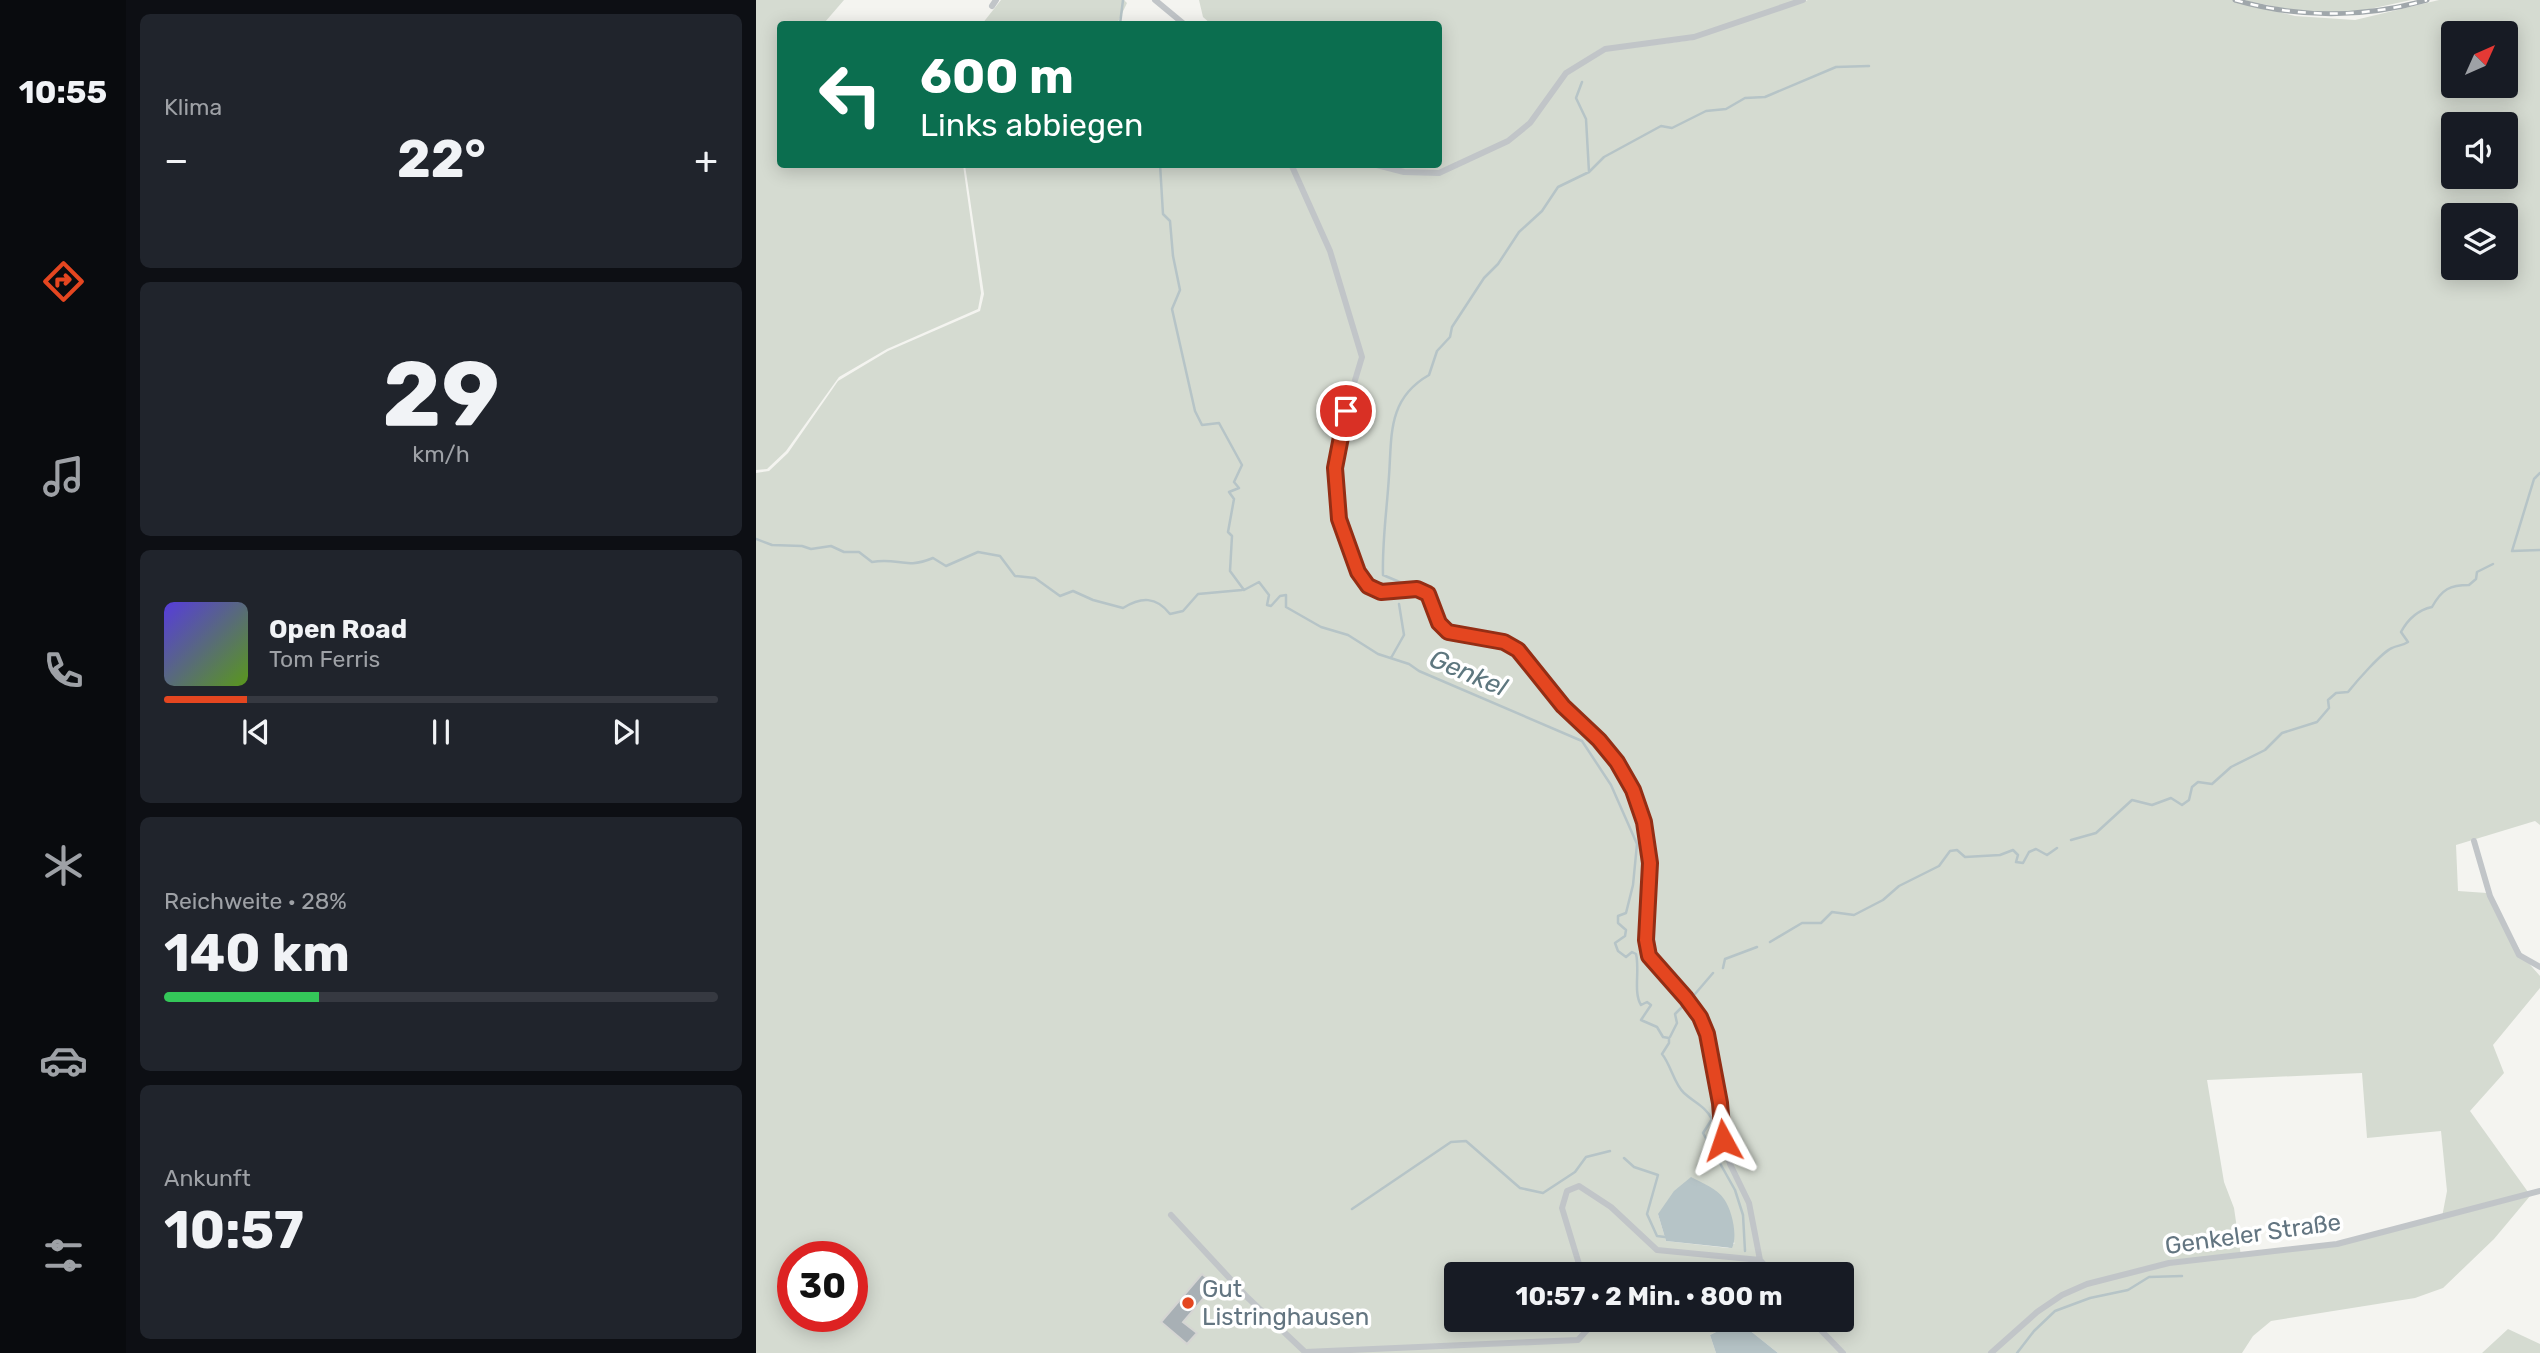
<!DOCTYPE html>
<html lang="de">
<meta charset="utf-8">
<style>
body{margin:0;font-family:Rubik,sans-serif;background:#20242c;color:#f1f3f6;height:100vh;display:flex;flex-direction:column;font-size:26px;white-space:nowrap}
*{box-sizing:border-box;margin:0}
p{font-size:23px;color:#9ea1a6}
.icon{flex:none;width:38px;height:38px;fill:none;stroke:currentColor;stroke-width:2;stroke-linecap:round;stroke-linejoin:round}
.map{position:relative;flex:1;overflow:hidden}
.drawer{display:flex;flex-direction:column;gap:14px;padding:14px;background:#0d0f14;width:630px}
.drawer>*{flex:none}
.guide{position:absolute;left:21px;top:21px;width:665px;height:147px;border-radius:7px;box-shadow:0 4px 18px #0003;background:#0b6e4f;color:#fff;overflow:hidden}
.needle{width:46px;rotate:45deg}
.tools{position:absolute;left:1685px;top:21px;display:grid;gap:14px}
.tools a{display:grid;place-items:center;width:77px;height:77px;border-radius:7px;background:#171b24;box-shadow:0 4px 18px #0003;font-size:35px}
.speed{position:absolute;left:21px;top:1241px;display:flex;gap:14px;font-size:35px;font-weight:700;text-align:center}
.speed>*{display:grid;place-content:center;width:91px;height:91px;border-radius:50%;background:#171b24;box-shadow:0 4px 18px #0003;line-height:1}
.speed .limit{border:10px solid #d22;background:#fff;color:#111}
.pin{position:absolute;display:grid;place-items:center;width:60px;height:60px;color:#fff;margin:-30px;border:4px solid #fff;border-radius:50%;box-shadow:0 2px 7px #0007}
.me{position:absolute;width:77px;margin:-38px;rotate:355deg;stroke-linejoin:round;filter:drop-shadow(0 0 5px #0008)}
.turn{display:flex;align-items:center;gap:24px;height:147px;padding:0 28px;font-size:32px}
.turn .icon{width:91px;height:91px;stroke-width:2.5}
.turn b{display:block;font-size:49px;line-height:60px}
.big{font-size:52px;font-weight:700;line-height:1.1}
.drawer .card{flex:1;display:flex;flex-direction:column;justify-content:center;gap:10px;min-width:0;padding:0 24px;border-radius:10px;background:#20242c}
.drawer .dial{align-items:center;gap:0}
.dial b{font-size:91px;line-height:1}
.song{display:flex;align-items:center;gap:21px}
.cover{width:84px;height:84px;border-radius:10px;background:linear-gradient(135deg,hsl(250 70% 55%),hsl(90 70% 35%))}
.played{height:7px;border-radius:4px;background:linear-gradient(90deg,#e44620 15%,#363941 15%)}
.keys{display:flex;justify-content:space-around;direction:ltr}
.heat{display:flex;justify-content:space-between;align-items:center;font-size:38px;direction:ltr}
.charge{height:10px;border-radius:5px;background:linear-gradient(90deg,#34c759 28%,#363941 0)}
.trip{position:absolute;left:688px;top:1262px;width:410px;height:70px;border-radius:7px;background:#171b24;box-shadow:0 4px 18px #0003;font-weight:700;line-height:70px;text-align:center}
main{display:flex;flex:1;min-height:0}
.tab-bar{display:flex;flex-direction:column;width:126px;justify-content:space-around;align-items:center;background:#090b0e;color:#9ea1a6}
.tab-bar .icon{width:49px;height:49px}
.tab-bar .on{color:#e44620}
.tab-bar b{font-size:32px;color:#f1f3f6}
.map>svg:first-child{display:block}
</style>
<main>
<nav class="tab-bar">
<b>10:55</b>
<svg class="icon on" aria-label="directions" viewBox="0 0 24 24"><path d="M12 3l9 9-9 9-9-9zM9 14v-3h6M13 9l2 2-2 2"/></svg>
<svg class="icon" aria-label="music" viewBox="0 0 24 24"><path d="M9 18V5l10-2v13"/><circle cx="6" cy="18" r="3"/><circle cx="16" cy="16" r="3"/></svg>
<svg class="icon" aria-label="phone" viewBox="0 0 24 24"><path d="M5 4h4l2 5-3 2q2 4 5 5l2-3 5 2v4C11 20 4 13 5 4z"/></svg>
<svg class="icon" aria-label="climate" viewBox="0 0 24 24"><path d="M12 3v18M4 7l16 10M4 17L20 7"/></svg>
<svg class="icon" aria-label="car" viewBox="0 0 24 24"><path d="M5 17H2v-5l4-1 3-4h7l3 4 3 1v5h-3M9 17h6M6 11h13"/><circle cx="7" cy="17" r="2"/><circle cx="17" cy="17" r="2"/></svg>
<svg class="icon" aria-label="filters" viewBox="0 0 24 24"><path d="M4 7h16M4 17h16"/><circle cx="9" cy="7" r="2"/><circle cx="15" cy="17" r="2"/></svg>
</nav>
<section class="drawer">
<div class="card"><p>Klima</p>
<div class="heat"><a>−</a><b class="big">22°</b><a>+</a></div>
</div>
<div class="card dial"><b>29</b><p>km/h</p></div>
<div class="card">
<div class="song"><i class="cover"></i><div><b>Open Road</b><p>Tom Ferris</p></div></div>
<div class="played"></div>
<div class="keys"><svg class="icon" aria-label="previous" viewBox="0 0 24 24"><path d="M18 5L8 12l10 7zM5 5v14"/></svg><svg class="icon" aria-label="pause" viewBox="0 0 24 24"><path d="M8 5v14M16 5v14"/></svg><svg class="icon" aria-label="next" viewBox="0 0 24 24"><path d="M6 5l10 7-10 7zM19 5v14"/></svg></div>
</div>
<div class="card"><p>Reichweite · 28%</p><b class="big">140 km</b><div class="charge"></div></div>
<div class="card"><p>Ankunft</p><b class="big">10:57</b></div>
</section>
<div class="map">
<svg width="1784" height="1353" viewBox="0 0 1784 1353">
<rect width="100%" height="100%" fill="#f4f4f0"/>
<path fill="#d5dbd1" fill-rule="evenodd" d="M0,0H88L69,22L71,24H24V164L207,165L225,293L222,309L131,349L83,377L30,451L11,469L0,470Z
M245,0H368L371,3L361,24H226Z
M443,0H1044L937,36L847,47L809,72L772,122L751,140L682,172L648,171L623,165L682,164V24H455L447,17Z
M1052,0H1476L1539,16L1599,20L1683,0H1784V825L1779,821L1700,845L1702,891L1731,893L1769,959L1784,976V988L1737,1045L1748,1073L1714,1111L1772,1192L1686,1217L1691,1191L1685,1131L1611,1138L1606,1073L1451,1080L1468,1182L1478,1208L1485,1256L1582,1246L1774,1196L1738,1239L1687,1288L1659,1298L1515,1321L1497,1336L1486,1353H1022L982,1321L954,1335L960,1353H0V473L13,471L32,453L82,381L132,351L224,311L228,294L209,165H534L573,251L605,356L577,467L581,519L603,570L584,519L581,469L592,412L607,357L575,250L536,165H613L649,174L684,175L753,142L774,125L811,75L850,51L936,40ZM1698,33H1750V86H1698ZM1698,124H1750V177H1698ZM1698,215H1750V268H1698ZM902,1214L979,1243L972,1248L910,1241ZM37,1256H96V1316H37ZM700,1274H1085V1320H700Z
M1487,0H1655L1595,13L1540,11Z
M1752,1329L1784,1344V1353H1726Z"/>
<path fill="#b6c4c7" d="M935,1177C946,1183 962,1189 968,1199C976,1210 982,1236 976,1248L910,1241L902,1214L918,1191Z
M982,1321L1022,1353H960L954,1335Z"/>
<g fill="none" stroke-linecap="round" stroke-linejoin="round">
<path stroke="#b6c4c7" stroke-width="2.5" d="M364,24L367,0
M826,82L820,98L830,119L833,172
M404,164L407,214L414,221L417,256L424,290L416,309L439,411L446,425L463,423L486,465L478,482L483,488L473,492L478,499L472,532L476,536L474,571L488,590L503,582L513,595L511,605L515,606L524,596L530,595V607L565,627L592,635L622,654L653,664L663,671L826,741L855,785L881,844L877,885L870,913L862,916V923L870,930L869,936L859,943L862,951L870,957L876,952L880,954C884,970 877,992 885,1005L891,1002L895,1005L885,1020L901,1027L907,1037L913,1038V1043L906,1054C915,1065 918,1084 928,1093C939,1103 949,1106 956,1119L947,1133L979,1190L987,1215L989,1251
M1784,473L1778,479L1756,551L1784,550
M0,539L16,545L46,546L55,549L75,546L88,552H103L116,562C143,557 148,570 177,558L190,566L222,552L244,556L259,576L279,578L304,596L317,591L337,600L367,608C385,597 400,596 414,614L427,611L442,594L486,590
M646,583L627,575C626,541 631,509 633,476C636,436 631,399 673,375L681,351L694,337L696,327L728,278L742,264L763,232L786,211L802,187L833,172L848,157L905,126L916,128L950,111L970,109L989,98L1009,97L1080,67L1113,66
M635,658L648,635L643,604
M1315,840L1340,833L1376,800L1396,805L1415,798L1426,805L1433,800L1436,787L1442,782L1456,784L1475,767L1509,750L1526,733L1561,722L1573,708L1572,700L1580,693L1592,692C1600,682 1626,652 1636,648C1642,645 1646,646 1652,642L1645,632C1652,619 1662,610 1676,607C1686,589 1694,585 1713,585L1720,579L1721,572L1737,564
M1014,942L1046,923H1065L1076,912L1098,915L1127,900L1143,886L1183,866L1194,851L1201,850L1209,857L1244,855L1257,850L1262,855L1260,862L1267,863L1273,852L1280,849L1291,855L1301,848
M967,968L969,959L1001,947
M939,994L957,973
M914,1037L921,1023L919,1014L928,1005
M868,1158L878,1167L902,1175L891,1214L901,1236L909,1237
M596,1209L695,1142L710,1141L764,1188L787,1193L819,1172L830,1157L854,1151
M989,1272V1274
M1261,1353L1278,1331L1299,1311L1334,1298L1372,1290L1393,1277L1426,1276"/>
</g>
<path fill="#a8b0b5" stroke="#d5d5d3" stroke-width="2" d="M446,1274L459,1285L427,1322L441,1333L431,1344L405,1322Z"/>
<g fill="none" stroke-linecap="round" stroke-linejoin="round">
<path stroke="#c1c5c8" stroke-width="6" d="M399,0L428,24
M236,6L240,0
M535,164L574,251L606,357L590,410L579,468L583,519L602,572L612,586L625,592L661,589L672,594L683,623L692,632L748,642L762,650L807,706L843,740L861,762L877,790L888,822L894,863L890,941L893,956L930,997L944,1017L951,1034L964,1103L967,1140L974,1164L993,1203L1004,1260
M617,164L648,172L683,173L752,141L774,123L810,73L849,49L938,37L1047,0
M1718,841L1734,896L1763,955L1784,967
M415,1215L491,1297L549,1352L822,1340L840,1320
M1004,1260L1016,1274
M826,1274L806,1208L811,1191L823,1186L855,1207L901,1250L1004,1260
M1055,1320L1087,1353
M1235,1353L1281,1312L1306,1295L1331,1284L1413,1263L1581,1244L1784,1191"/>
<defs>
<path id="rail" d="M1479,0C1542,18 1608,18 1671,0"/>
</defs>
<use href="#rail" stroke="#a0a7ab" stroke-width="5"/>
<use href="#rail" stroke="#fff" stroke-width="2.5" stroke-dasharray="8" stroke-linecap="butt"/>
</g>
<g fill="none" stroke-linecap="round" stroke-linejoin="round">
<defs>
<path id="route" d="M590,411L579,468L583,519L602,572L612,586L625,592L661,589L672,594L683,623L692,632L748,642L762,650L807,706L843,740L861,762L877,790L888,822L894,863L890,940L893,956L930,998L944,1017L951,1034L964,1103L967,1140"/>
</defs>
<use href="#route" stroke="#942e15" stroke-width="18"/>
<use href="#route" stroke="#e44620" stroke-width="12"/>
</g>
<circle fill="#e44620" stroke="#fff" stroke-width="2.5" cx="432" cy="1303" r="7"/>
<g text-anchor="middle" dominant-baseline="central" stroke-width="7" stroke-linejoin="round" paint-order="stroke">
<g font-size="24" fill="#637581" stroke="#fff">
<text transform="translate(1497 1234) rotate(-8)">Genkeler Straße</text>
</g>
<g font-size="24" fill="#637581" stroke="#fff" text-anchor="start">
<text x="446" y="1289">Gut<tspan x="446" dy="28">Listringhausen</tspan></text>
</g>
<g font-size="26" font-style="italic" fill="#5e777f" stroke="#fff">
<text transform="translate(712 673) rotate(23)">Genkel</text>
</g>
</g>
</svg>
<div class="tools">
<a><svg class="needle" viewBox="-14 -14 28 28"><path d="M0-13l5 13h-10z" fill="#e53935"/><path d="M0 13l5-13h-10z" fill="#9ea1a6"/></svg></a>
<a><svg class="icon" aria-label="sound" viewBox="0 0 24 24"><path d="M4 9h4l5-4v14l-5-4H4zM17 9q2 3 0 6"/></svg></a>
<a><svg class="icon" aria-label="layers" viewBox="0 0 24 24"><path d="M12 4l9 5-9 5-9-5zM3 14l9 5 9-5"/></svg></a>
</div>
<div class="speed"><div class="limit">30</div></div>
<div class="pin" style="left:590px;top:411px;background:#d93025"><svg class="icon" aria-label="arrive" viewBox="0 0 24 24"><path d="M6 21V4h12l-3 4 3 4H6"/></svg></div>
<svg class="me" style="left:967px;top:1140px" viewBox="-20 -20 40 40"><path d="M0-17L14 15 0 8-14 15z" fill="#e44620" stroke="#fff" stroke-width="4"/></svg>
<div class="trip">10:57 · 2 Min. · 800 m</div>
<div class="guide">
<div class="turn"><svg class="icon" aria-label="left" viewBox="0 0 24 24"><path d="M17 20v-9H6M10 6l-5 5 5 5"/></svg><div><b>600 m</b>Links abbiegen</div></div>
</div>
</div>
</main>
